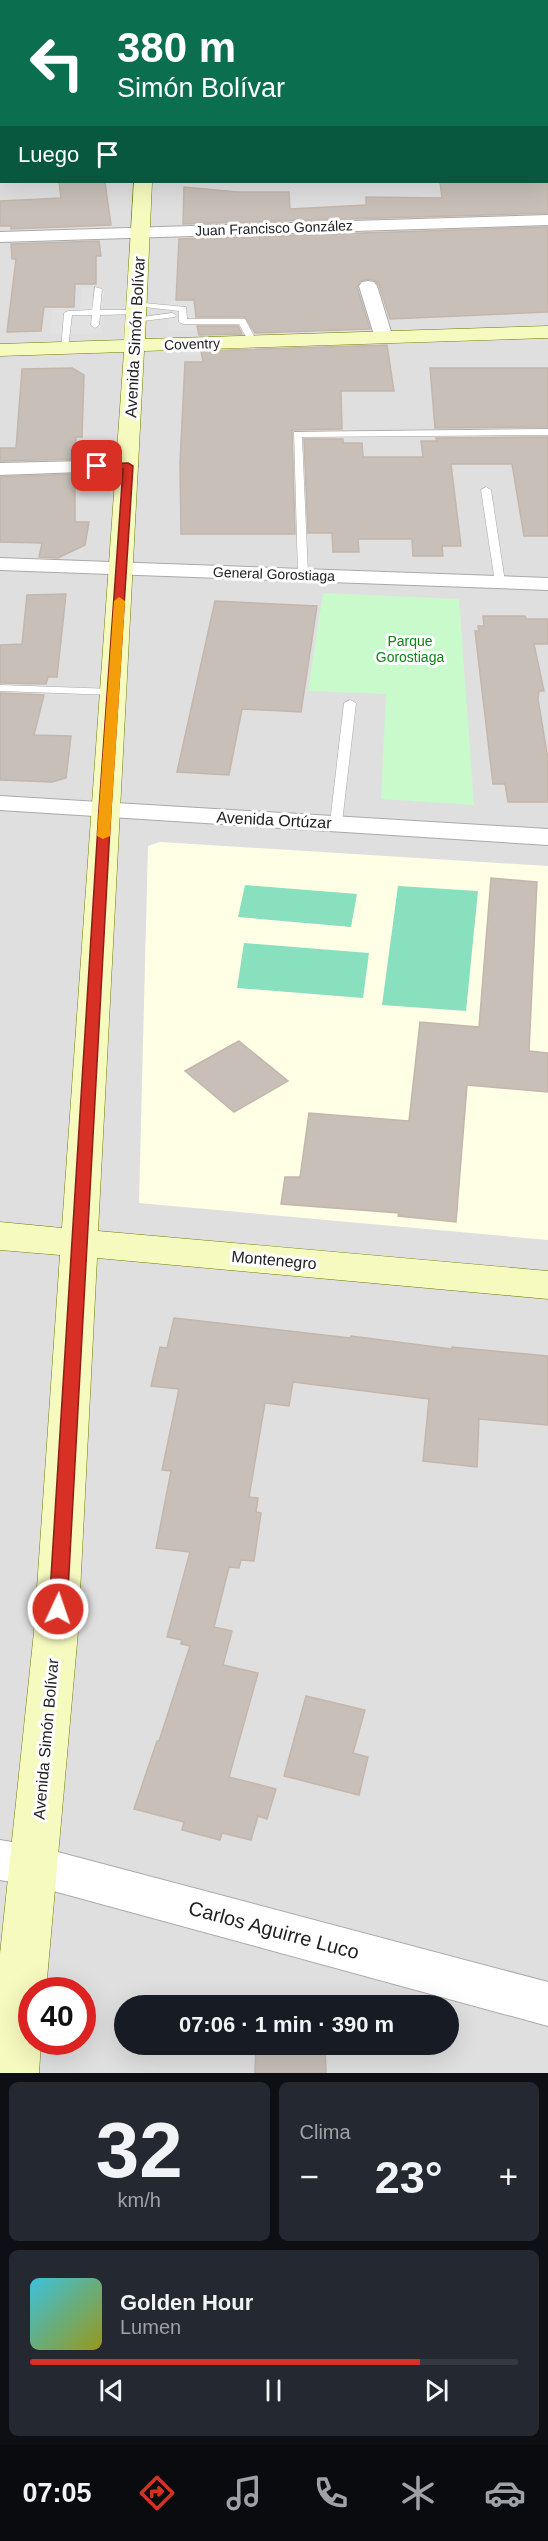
<!DOCTYPE html>
<html lang="es">
<meta charset="utf-8">
<style>
body{margin:0;font-family:Helvetica,sans-serif;background:#242831;color:#f1f3f6;height:100vh;display:flex;flex-direction:column;font-size:22px;white-space:nowrap}
*{box-sizing:border-box;margin:0}
p{font-size:20px;color:#9ea1a6}
.icon{flex:none;width:33px;height:33px;fill:none;stroke:currentColor;stroke-width:2;stroke-linecap:round;stroke-linejoin:round}
.map{position:relative;height:2073px;overflow:hidden}
.panel{display:flex;flex-direction:column;gap:9px;padding:9px;background:#0d0f14;flex:1}
.panel>*{flex:none}
.banner{position:absolute;left:0px;top:0px;width:549px;height:183px;box-shadow:0 6px 24px #0002;background:#0b6e4f;color:#fff;overflow:hidden}
.speed{position:absolute;left:18px;top:1977px;display:flex;gap:12px;font-size:30px;font-weight:700;text-align:center}
.speed>*{display:grid;place-content:center;width:78px;height:78px;border-radius:50%;background:#171b24;box-shadow:0 6px 24px #0002;line-height:1}
.speed .limit{border:9px solid #d22;background:#fff;color:#111}
.pin{position:absolute;display:grid;place-items:center;width:51px;height:51px;color:#fff;margin:-26px;border-radius:12px;box-shadow:0 3px 9px #0006}
.me{position:absolute;width:66px;margin:-33px;rotate:3deg;stroke-linejoin:round;filter:drop-shadow(0 0 4px #0008)}
.turn{display:flex;align-items:center;gap:21px;height:126px;padding:0 18px;font-size:27px}
.turn .icon{width:78px;height:78px;stroke-width:2.5}
.turn b{display:block;font-size:42px;line-height:51px}
.then{display:flex;align-items:center;height:57px;padding:0 18px;background:#0003;gap:12px;font-size:22px}
.big{font-size:45px;font-weight:700;line-height:1.1}
.panel .tile{flex:1;display:flex;flex-direction:column;justify-content:center;gap:9px;min-width:0;padding:0 21px;border-radius:9px;background:#242831}
.panel .dial{align-items:center;gap:0}
.dial b{font-size:78px;line-height:1}
.song{display:flex;align-items:center;gap:18px}
.cover{width:72px;height:72px;border-radius:9px;background:linear-gradient(135deg,hsl(190 70% 55%),hsl(60 70% 35%))}
.played{height:6px;border-radius:3px;background:linear-gradient(90deg,#d93025 80%,#363941 80%)}
.keys{display:flex;justify-content:space-around;direction:ltr}
.heat{display:flex;justify-content:space-between;align-items:center;font-size:33px;direction:ltr}
.panel .tiles{flex:1;display:grid;gap:9px;grid-template-columns:1fr 1fr}
.tile:last-child{grid-column:span 2}
.trip{position:absolute;left:114px;top:1995px;width:345px;height:60px;border-radius:30px;background:#171b24;box-shadow:0 6px 24px #0002;font-weight:700;line-height:60px;text-align:center}
.tabs{display:flex;height:96px;justify-content:space-around;align-items:center;background:#090b0e;color:#9ea1a6}
.tabs .icon{width:42px;height:42px}
.tabs .on{color:#d93025}
.tabs b{font-size:27px;color:#f1f3f6}
.map>svg:first-child{display:block}
</style>
<div class="map">
<svg width="548" height="2073" viewBox="0 0 548 2073">
<rect width="100%" height="100%" fill="#f2efe9"/>
<path fill="#e0dfdf" fill-rule="evenodd" d="M0,0H548V2073H0ZM2,2H548V182H2ZM32,1990H82V2042H32ZM124,2006H448V2044H124Z"/>
<path fill="#ffffe5" d="M160,842L548,866V1240L139,1203L148,846Z"/>
<path fill="#c8facc" d="M323,593L459,599L474,805L381,799L386,694L308,691Z"/>
<path fill="#88e0be" d="M245,885L357,894L351,927L238,917Z
M398,886L478,891L466,1011L382,1005Z
M244,943L369,953L363,998L237,988Z"/>
<path fill="#e2e2e2" d="M82,288H104L102,334H50L53,310H80Z
M167,301H194L197,320L291,316L294,326L168,331Z
M383,343L386,354L289,352L185,355L186,348Z"/>
<path fill="#c7bfb8" stroke="#c4b6ab" stroke-width="1.5" d="M59,182H105L111,225L11,229V226H0V201L61,198Z
M440,182H548V213L183,224L184,187L238,192H289L290,209L366,205V197L442,198Z
M548,227V312L390,319L379,285L374,280L368,279L360,281L357,287L370,329L255,333L245,317H196L194,300H176L179,239Z
M99,241L101,256H96V284H75L74,307H44L41,331L7,332L16,259H12L11,244Z
M197,326H238L242,334L199,335Z
M387,345L394,391H341L342,429L292,430L295,534H181L180,463L185,362H203L201,351Z
M72,368L84,375L82,437H76L75,459L0,461V448H16L22,369Z
M430,368H548V427L435,428Z
M548,437V536H524L512,464H451L461,546H442L443,556H413L412,539H358L359,552H333L332,533H308L304,439H343V443H362L363,457H423L421,441H437L436,438Z
M75,474V522H89L85,545L58,558L39,557L42,543L0,542V477Z
M66,594L57,677H48L46,684L0,683V645L22,644L27,595Z
M215,601L317,606L301,712L242,709L229,775L177,772Z
M483,616H525L526,619H548V644H534L544,691H539L538,699L548,759V802H508L505,784H493L475,631H479L478,626H484Z
M0,693L44,695L34,735L71,736L66,778L52,782L0,780Z
M491,878L537,882L529,1051L548,1053V1092L467,1085L456,1222L398,1216L399,1213L281,1204L285,1177H300L309,1113L409,1121L420,1022L479,1027Z
M239,1041L288,1081L234,1112L185,1071Z
M174,1318L350,1338L351,1336L452,1349V1347L548,1356V1425L479,1419L477,1467L423,1461L429,1399L293,1382L289,1406L265,1403L249,1497L258,1498L256,1512L261,1513L254,1561L241,1560L239,1568L229,1567L214,1627L232,1631L223,1665L258,1673L229,1777L276,1789L267,1819L258,1816L251,1840L222,1833L220,1840L182,1830L184,1822L134,1809L157,1741H159L190,1646L181,1644L182,1640L167,1637L190,1552L156,1548L171,1471L162,1470L179,1389L151,1386L160,1347L167,1348Z
M306,1696L365,1710L353,1753L368,1757L359,1795L284,1776Z
M256,2044H325L326,2073H255Z"/>
<g fill="none" stroke-linecap="round" stroke-linejoin="round">
<defs>
<path id="lane" d="M95,287L102,289L100,310H136L140,312L136,314L100,315L99,325L95,328L91,325L92,315H72L68,348L61,350L64,313L68,311L92,310Z
M133,302L186,307L187,319H245L257,342L250,344L239,324H183L179,322V311L136,306H133Z
M172,313L176,315L175,317L135,322L131,320L135,318Z
M548,429V435L302,437L308,574L303,577L298,574L294,432Z
M486,487L491,490L505,582L500,585L495,582L481,490Z
M0,685L113,689L119,692L113,695L0,691Z
M350,700L356,703L342,823L336,827L330,823L344,703Z"/>
<path id="street" d="M261,0H273L274,2H261Z
M312,0H382L311,2Z
M0,6H2V14H0Z
M0,65H2V73H0Z
M0,132H2V140H0Z
M548,215V225L0,242V232Z
M368,281L374,282L377,286L393,338L390,342H378L375,338L359,286L362,282Z
M128,460L135,462L138,466L135,470L0,475V463Z
M0,558L548,578V590L0,570Z
M0,796L548,829V845L0,810Z
M0,1840L35,1846L548,1982V2026L35,1886L0,1880Z"/>
<path id="secondary" d="M145,0H159V2H145Z
M134,182H152L145,339L548,326V338L144,351L98,1231L548,1271V1299L97,1258L78,1632L46,1990H32V2042H41L39,2073H0V1954L34,1632L60,1255L0,1250V1222L62,1228L124,352L0,356V344L124,340Z"/>
</defs>
<use href="#lane" stroke="#a9a9a9" stroke-width="1"/>
<use href="#street" stroke="#a9a9a9" stroke-width="2"/>
<use href="#secondary" stroke="#707d05" stroke-width="1"/>
<use href="#lane" fill="#fff" fill-rule="evenodd"/>
<use href="#street" fill="#fff" fill-rule="evenodd"/>
<use href="#secondary" fill="#f7fabf" fill-rule="evenodd"/>
</g>
<path fill="#d93025" stroke="#8d1f18" stroke-width="1.5" d="M128,463L133,466L111,809L67,1609L64,1615L58,1617L51,1615L49,1609L99,809L123,469H97L92,466L97,464Z"/>
<path fill="#f59e0b" d="M119,597L125,601L110,836L103,839L97,836L114,601Z"/>
<g text-anchor="middle" dominant-baseline="central" stroke-width="6" stroke-linejoin="round" paint-order="stroke">
<g font-size="14" fill="#222" stroke="#fff">
<text transform="translate(274 228) rotate(-2)">Juan Francisco González</text>
<text transform="translate(192 344) rotate(-2)">Coventry</text>
<text transform="translate(274 574) rotate(2)">General Gorostiaga</text>
</g>
<g font-size="14" fill="#0c8416" stroke="#fff">
<text x="410" y="641">Parque<tspan x="410" dy="16">Gorostiaga</tspan></text>
</g>
<g font-size="16" fill="#222" stroke="#fff">
<text transform="translate(135 337) rotate(-87)">Avenida Simón Bolívar</text>
<text transform="translate(274 820) rotate(3)">Avenida Ortúzar</text>
<text transform="translate(274 1260) rotate(5)">Montenegro</text>
<text transform="translate(46 1739) rotate(-85)">Avenida Simón Bolívar</text>
</g>
<g font-size="20" fill="#222" stroke="#fff">
<text transform="translate(274 1930) rotate(15)">Carlos Aguirre Luco</text>
</g>
</g>
</svg>
<div class="speed"><div class="limit">40</div></div>
<div class="pin" style="left:97px;top:466px;background:#d93025"><svg class="icon" aria-label="arrive" viewBox="0 0 24 24"><path d="M6 21V4h12l-3 4 3 4H6"/></svg></div>
<svg class="me" style="left:58px;top:1609px" viewBox="-20 -20 40 40"><circle r="17" fill="#d93025" stroke="#fff" stroke-width="3"/><path d="M0-11L8 9 0 5-8 9z" fill="#fff"/></svg>
<div class="trip">07:06 · 1 min · 390 m</div>
<div class="banner">
<div class="turn"><svg class="icon" aria-label="left" viewBox="0 0 24 24"><path d="M17 20v-9H6M10 6l-5 5 5 5"/></svg><div><b>380 m</b>Simón Bolívar</div></div>
<div class="then">Luego<svg class="icon" aria-label="arrive" viewBox="0 0 24 24"><path d="M6 21V4h12l-3 4 3 4H6"/></svg></div>
</div>
</div>
<section class="panel">
<div class="tiles">
<div class="tile dial"><b>32</b><p>km/h</p></div>
<div class="tile"><p>Clima</p>
<div class="heat"><a>−</a><b class="big">23°</b><a>+</a></div>
</div>
<div class="tile">
<div class="song"><i class="cover"></i><div><b>Golden Hour</b><p>Lumen</p></div></div>
<div class="played"></div>
<div class="keys"><svg class="icon" aria-label="previous" viewBox="0 0 24 24"><path d="M18 5L8 12l10 7zM5 5v14"/></svg><svg class="icon" aria-label="pause" viewBox="0 0 24 24"><path d="M8 5v14M16 5v14"/></svg><svg class="icon" aria-label="next" viewBox="0 0 24 24"><path d="M6 5l10 7-10 7zM19 5v14"/></svg></div>
</div>
</div>
</section>
<nav class="tabs">
<b>07:05</b>
<svg class="icon on" aria-label="directions" viewBox="0 0 24 24"><path d="M12 3l9 9-9 9-9-9zM9 14v-3h6M13 9l2 2-2 2"/></svg>
<svg class="icon" aria-label="music" viewBox="0 0 24 24"><path d="M9 18V5l10-2v13"/><circle cx="6" cy="18" r="3"/><circle cx="16" cy="16" r="3"/></svg>
<svg class="icon" aria-label="phone" viewBox="0 0 24 24"><path d="M5 4h4l2 5-3 2q2 4 5 5l2-3 5 2v4C11 20 4 13 5 4z"/></svg>
<svg class="icon" aria-label="climate" viewBox="0 0 24 24"><path d="M12 3v18M4 7l16 10M4 17L20 7"/></svg>
<svg class="icon" aria-label="car" viewBox="0 0 24 24"><path d="M5 17H2v-5l4-1 3-4h7l3 4 3 1v5h-3M9 17h6M6 11h13"/><circle cx="7" cy="17" r="2"/><circle cx="17" cy="17" r="2"/></svg>
</nav>
